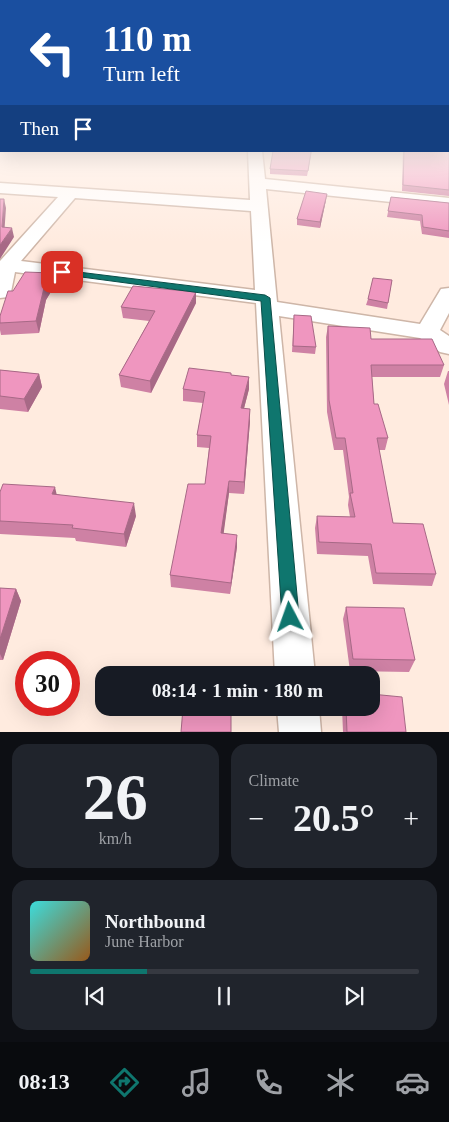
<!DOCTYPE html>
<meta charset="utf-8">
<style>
body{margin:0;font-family:Georgia,serif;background:#20242c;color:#f1f3f6;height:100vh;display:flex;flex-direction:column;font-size:19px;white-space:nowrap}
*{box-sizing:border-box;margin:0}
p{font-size:16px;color:#9ea1a6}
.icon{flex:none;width:28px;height:28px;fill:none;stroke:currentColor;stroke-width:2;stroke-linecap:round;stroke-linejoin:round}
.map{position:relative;height:732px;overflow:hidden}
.details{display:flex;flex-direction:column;gap:12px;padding:12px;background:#0d0f14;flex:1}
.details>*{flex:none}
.top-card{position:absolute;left:0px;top:0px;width:450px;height:152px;box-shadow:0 5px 20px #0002;background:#1a4fa0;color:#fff;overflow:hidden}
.speed{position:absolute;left:15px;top:651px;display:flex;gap:10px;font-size:25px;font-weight:700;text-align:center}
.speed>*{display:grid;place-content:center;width:65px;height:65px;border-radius:50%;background:#171b24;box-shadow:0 5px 20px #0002;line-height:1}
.speed .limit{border:8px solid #d22;background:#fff;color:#111}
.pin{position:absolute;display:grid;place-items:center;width:42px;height:42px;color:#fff;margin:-21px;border-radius:10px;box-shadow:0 2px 8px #0006}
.me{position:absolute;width:55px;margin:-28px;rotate:356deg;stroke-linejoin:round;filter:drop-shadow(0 0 4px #0008)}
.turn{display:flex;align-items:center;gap:18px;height:105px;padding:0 20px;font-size:22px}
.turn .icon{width:65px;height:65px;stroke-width:2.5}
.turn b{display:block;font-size:35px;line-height:42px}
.then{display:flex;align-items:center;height:48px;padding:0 20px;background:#0003;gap:10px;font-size:19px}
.big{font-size:38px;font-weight:800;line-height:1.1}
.details .card{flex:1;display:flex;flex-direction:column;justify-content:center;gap:8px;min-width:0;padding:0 18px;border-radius:15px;background:#20242c}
.details .dial{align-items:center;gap:0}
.dial b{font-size:65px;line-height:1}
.song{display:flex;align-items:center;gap:15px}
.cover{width:60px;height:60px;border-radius:8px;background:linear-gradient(135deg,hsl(180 70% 55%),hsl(30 70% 35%))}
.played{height:5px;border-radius:2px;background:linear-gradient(90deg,#0f766e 30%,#363941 30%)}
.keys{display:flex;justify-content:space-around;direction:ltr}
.heat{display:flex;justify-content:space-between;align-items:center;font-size:28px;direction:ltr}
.details .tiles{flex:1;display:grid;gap:12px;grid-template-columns:1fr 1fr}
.card:last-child{grid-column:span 2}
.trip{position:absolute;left:95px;top:666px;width:285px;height:50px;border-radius:15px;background:#171b24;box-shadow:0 5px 20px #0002;font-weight:800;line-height:50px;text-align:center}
.tab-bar{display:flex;height:80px;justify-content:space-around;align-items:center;background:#090b0e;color:#9ea1a6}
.tab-bar .icon{width:35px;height:35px}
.tab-bar .on{color:#0f766e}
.tab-bar b{font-size:22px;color:#f1f3f6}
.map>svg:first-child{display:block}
</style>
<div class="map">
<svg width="449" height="732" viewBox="0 0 449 732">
<rect width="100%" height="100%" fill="#ffebdf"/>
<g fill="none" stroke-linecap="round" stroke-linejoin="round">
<defs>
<path id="minor" d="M248,151H262L265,179L449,198V208L266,189L277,302L420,324L441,289L449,288V313L440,330L449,336V354L440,352L420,338L279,316L315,675H275L256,303L15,272L11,292L8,297L0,298V261L58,197L0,193V183L250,200ZM75,198L251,211L255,290L21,261Z
M277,708H319L321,732H279Z"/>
</defs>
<use href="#minor" stroke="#ceb6a8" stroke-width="3"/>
<use href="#minor" fill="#fff" fill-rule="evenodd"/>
</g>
<path fill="#ce81a4" d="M449,141V196L402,191L403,151H449Z
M312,151L307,176L270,174V169Z
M391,197L449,203V238L422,234L420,221L387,217Z
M326,200L320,228L297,225V219Z
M52,273L55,285L46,300L39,333L1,335L0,330V316L13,291Z
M392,280L387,309L366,305L368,299Z
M196,303L151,393L121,387L119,375L149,321L123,318L121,307Z
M294,315L316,347L315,354L292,352Z
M328,326L371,339L444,365L440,377H372L374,404L388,438L385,450H379L393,523L436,574L432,586L373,584L368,556L317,554L315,528L317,516L350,517L348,505L349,497L343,450H334L327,412L326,337Z
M0,370L39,374L42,387L28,412L0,409Z
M448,371H449V405L444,384Z
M231,375L249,377V389L244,408L250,421L244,494L229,493L223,534L237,547L230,594L171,587L170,575L205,484L209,448L197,447V435L203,403L183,401V389Z
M0,492L57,494L136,516L126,547L76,541L75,538L0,534Z
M0,588L16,589L21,601L3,660H0Z
M346,607L415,660L409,672L350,671L343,619Z
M342,708H371L406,732H343Z"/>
<path fill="#a76986" d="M327,194L326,200L320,228V222Z
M4,199L6,208L4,236L2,227Z
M12,228L14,237L0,259V245Z
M52,273L55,285L46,300L39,333L36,321L44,288Z
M196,292V303L151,393L150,381Z
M39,374L42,387L28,412L24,399Z
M249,377V389L241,420V408Z
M250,409V421L244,494V482Z
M229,481V493L222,546L221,533Z
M55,487L58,500L52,494Z
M134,503L136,516L126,547L124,534Z
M237,535V547L230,594L231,583Z
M16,589L21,601L3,660L0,654V639Z"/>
<path fill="#ef96bf" stroke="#a76986" d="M449,141V190L403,185L404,151H449Z
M273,151H311L308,171L270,169Z
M306,191L327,194L320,222L297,219Z
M391,197L449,203V231L423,227L422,215L388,211Z
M0,199H4L2,227L12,228L0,245Z
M25,272L52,273L44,288L36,321L0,323V316L8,291H13Z
M373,278L392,280L388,303L368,299Z
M133,286L196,292L150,381L119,375L155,311L121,307Z
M294,315L311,316L316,347L293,346Z
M328,326L370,328L371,339H432L444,365H371L374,404H378L388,438H377L393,523L423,524L436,574L376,573L371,544L319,542L317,516L355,517L350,493H353L345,438H336L329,400Z
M189,368L231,373V375L249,377L241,408L250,409L244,482L229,481L221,533L237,535L231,583L170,575L188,484H205L211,436L197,435L205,392L183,389Z
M0,370L39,374L24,399L0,396Z
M3,484L55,487L52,494L134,503L124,534L72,528L73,525L0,521V492Z
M0,588L16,589L0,639Z
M346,607L404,608L415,660L353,659Z
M371,694L402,697L406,732H347L346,708H371Z
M183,708H231V732H181Z"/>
<linearGradient id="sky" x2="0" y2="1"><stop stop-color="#8fc2f0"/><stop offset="0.58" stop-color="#fff6f1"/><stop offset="1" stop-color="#fff6f1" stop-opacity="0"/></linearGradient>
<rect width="449" height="243" fill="url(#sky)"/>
<path fill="#0f766e" stroke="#0a4d48" d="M62,270L265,295L270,298L299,617L296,623L290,625L285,623L282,617L261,301L59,274L58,272Z"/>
</svg>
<div class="speed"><div class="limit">30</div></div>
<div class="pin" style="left:62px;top:272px;background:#d93025"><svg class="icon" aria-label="arrive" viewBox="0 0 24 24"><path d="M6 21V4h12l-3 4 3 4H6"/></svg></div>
<svg class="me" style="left:290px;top:617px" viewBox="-20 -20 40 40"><path d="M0-17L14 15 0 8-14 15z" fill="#0f766e" stroke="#fff" stroke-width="4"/></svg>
<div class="trip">08:14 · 1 min · 180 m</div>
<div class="top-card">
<div class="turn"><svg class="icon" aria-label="left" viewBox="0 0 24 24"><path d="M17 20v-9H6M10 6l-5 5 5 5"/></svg><div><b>110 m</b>Turn left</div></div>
<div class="then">Then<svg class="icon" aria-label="arrive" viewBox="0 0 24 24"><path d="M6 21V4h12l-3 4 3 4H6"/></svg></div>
</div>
</div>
<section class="details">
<div class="tiles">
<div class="card dial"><b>26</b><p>km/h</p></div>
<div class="card"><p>Climate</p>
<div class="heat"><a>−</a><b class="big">20.5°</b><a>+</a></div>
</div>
<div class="card">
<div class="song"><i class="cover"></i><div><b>Northbound</b><p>June Harbor</p></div></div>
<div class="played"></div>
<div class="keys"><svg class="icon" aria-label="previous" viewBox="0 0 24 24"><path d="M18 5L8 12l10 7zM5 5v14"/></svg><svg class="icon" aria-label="pause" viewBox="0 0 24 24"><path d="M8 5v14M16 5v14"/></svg><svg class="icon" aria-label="next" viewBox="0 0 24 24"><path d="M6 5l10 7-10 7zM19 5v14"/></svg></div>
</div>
</div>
</section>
<nav class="tab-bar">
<b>08:13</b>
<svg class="icon on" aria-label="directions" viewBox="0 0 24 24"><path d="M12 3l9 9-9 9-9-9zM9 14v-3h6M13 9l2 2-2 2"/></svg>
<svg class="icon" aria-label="music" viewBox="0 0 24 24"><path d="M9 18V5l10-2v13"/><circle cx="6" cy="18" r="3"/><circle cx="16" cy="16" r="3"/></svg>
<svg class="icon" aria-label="phone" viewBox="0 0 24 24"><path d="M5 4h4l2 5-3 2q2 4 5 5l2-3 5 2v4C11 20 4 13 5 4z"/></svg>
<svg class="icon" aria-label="climate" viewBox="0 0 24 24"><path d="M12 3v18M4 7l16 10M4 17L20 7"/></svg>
<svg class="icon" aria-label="car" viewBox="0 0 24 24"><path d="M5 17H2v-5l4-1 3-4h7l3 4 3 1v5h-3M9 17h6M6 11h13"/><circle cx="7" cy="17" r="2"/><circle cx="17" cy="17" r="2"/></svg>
</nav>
